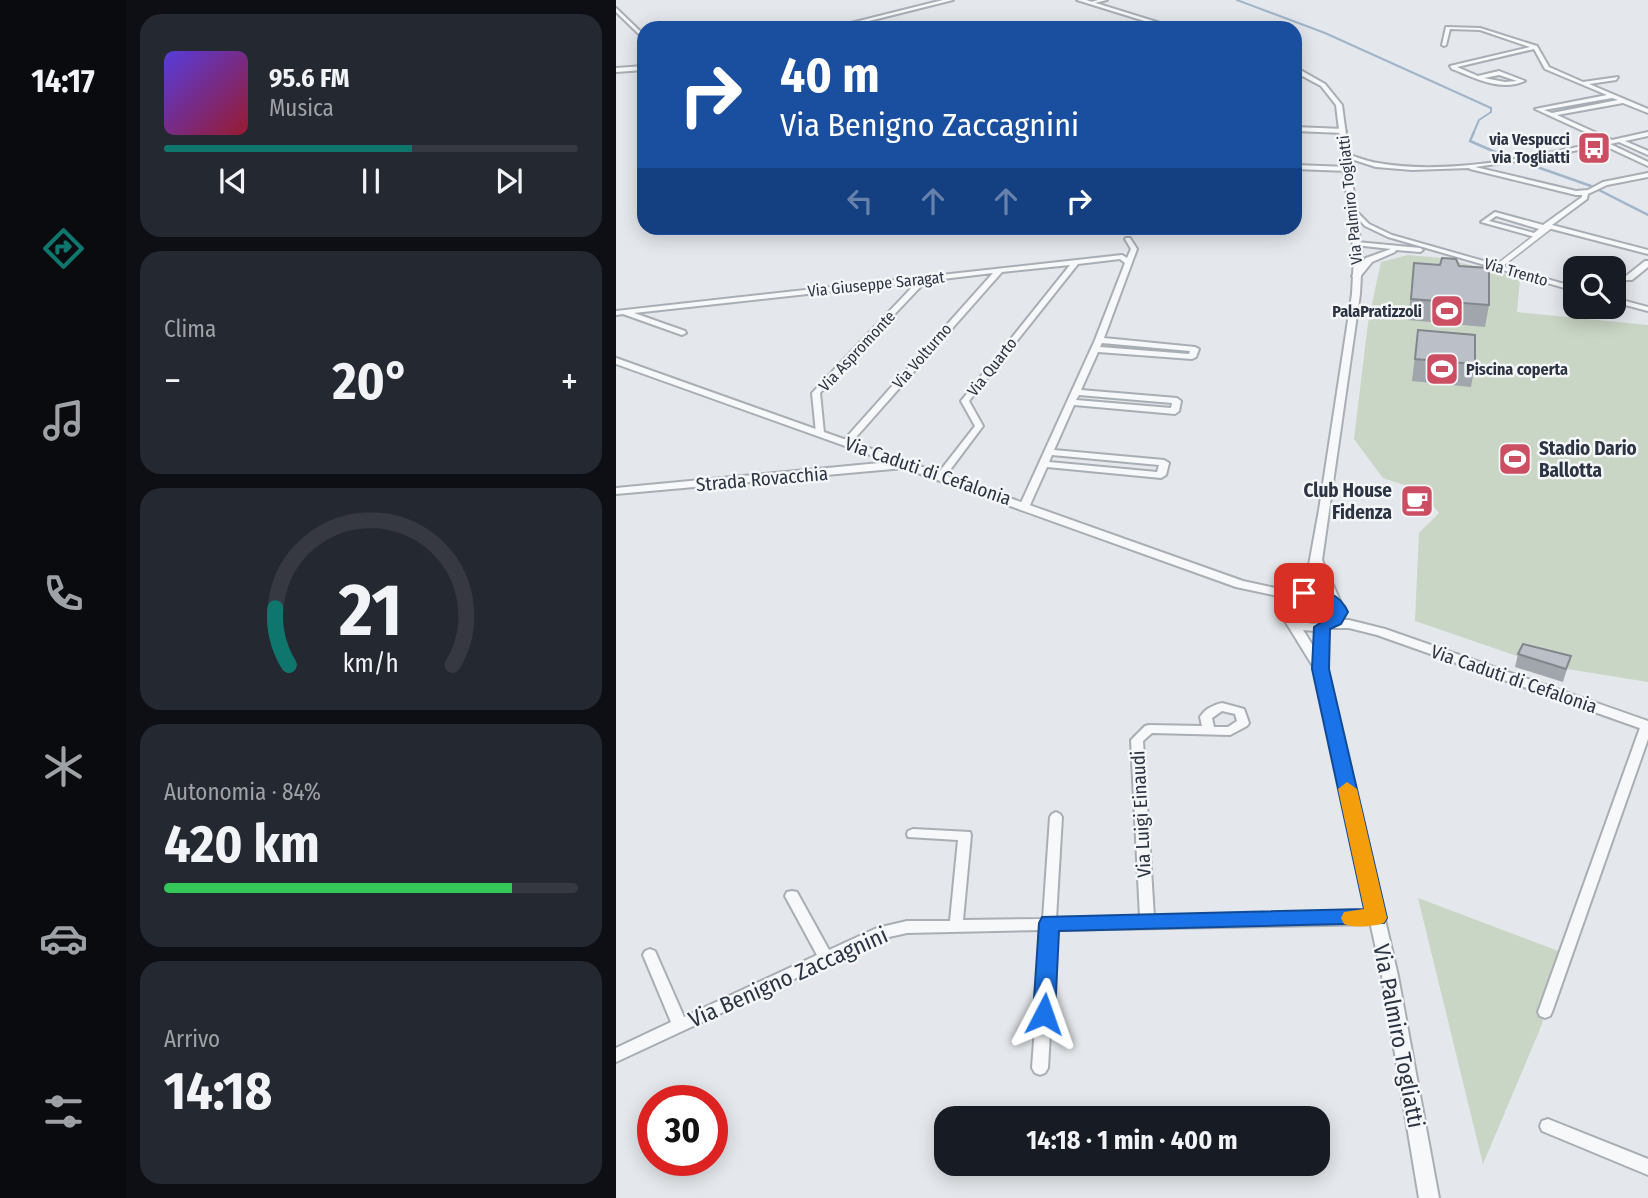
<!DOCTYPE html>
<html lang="it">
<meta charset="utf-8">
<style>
body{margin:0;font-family:"Fira Sans Condensed",sans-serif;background:#242831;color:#f1f3f6;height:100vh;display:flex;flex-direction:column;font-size:26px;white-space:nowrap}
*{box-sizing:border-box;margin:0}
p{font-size:23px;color:#9ea1a6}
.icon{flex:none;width:38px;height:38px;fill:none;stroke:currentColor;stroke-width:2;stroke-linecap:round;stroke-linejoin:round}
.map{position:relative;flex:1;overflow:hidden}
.details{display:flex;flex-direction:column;gap:14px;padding:14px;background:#0d0f14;width:490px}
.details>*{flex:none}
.top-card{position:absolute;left:21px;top:21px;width:665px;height:214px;border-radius:21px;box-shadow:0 4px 18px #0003;background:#1a4fa0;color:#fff;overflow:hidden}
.controls{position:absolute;left:947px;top:256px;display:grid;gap:14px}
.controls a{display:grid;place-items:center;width:63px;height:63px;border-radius:14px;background:#171b24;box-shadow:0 4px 18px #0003;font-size:35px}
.speed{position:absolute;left:21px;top:1085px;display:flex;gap:14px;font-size:35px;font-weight:700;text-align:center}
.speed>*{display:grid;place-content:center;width:91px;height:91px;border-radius:50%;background:#171b24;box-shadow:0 4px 18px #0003;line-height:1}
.speed .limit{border:10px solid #d22;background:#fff;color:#111}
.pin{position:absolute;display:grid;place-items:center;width:60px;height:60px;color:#fff;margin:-30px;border-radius:14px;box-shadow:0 4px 10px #0006}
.me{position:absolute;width:77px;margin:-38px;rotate:4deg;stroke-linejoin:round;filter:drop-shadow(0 0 5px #0008)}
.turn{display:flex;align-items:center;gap:24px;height:147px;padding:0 28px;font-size:32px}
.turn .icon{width:91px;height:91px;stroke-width:2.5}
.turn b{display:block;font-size:49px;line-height:60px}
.lanes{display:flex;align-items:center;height:66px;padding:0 28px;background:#0003;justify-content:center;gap:35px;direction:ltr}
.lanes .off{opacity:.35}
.big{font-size:52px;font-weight:700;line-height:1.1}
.details .tile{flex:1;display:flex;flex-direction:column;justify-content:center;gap:10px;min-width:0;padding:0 24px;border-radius:21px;background:#242831}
.details .dial{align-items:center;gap:0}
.dial svg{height:182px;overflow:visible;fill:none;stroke:#363941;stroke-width:7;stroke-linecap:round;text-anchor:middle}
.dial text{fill:#f1f3f6;stroke:none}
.song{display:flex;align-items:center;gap:21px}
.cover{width:84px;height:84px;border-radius:10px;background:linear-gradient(135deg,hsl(250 70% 55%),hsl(350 70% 35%))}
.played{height:7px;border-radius:4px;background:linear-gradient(90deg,#0f766e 60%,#363941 60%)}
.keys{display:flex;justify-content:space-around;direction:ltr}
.heat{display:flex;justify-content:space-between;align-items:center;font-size:38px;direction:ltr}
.charge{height:10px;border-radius:5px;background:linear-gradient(90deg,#34c759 84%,#363941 0)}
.trip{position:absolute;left:318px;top:1106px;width:396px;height:70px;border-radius:21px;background:#171b24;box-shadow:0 4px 18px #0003;font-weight:700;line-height:70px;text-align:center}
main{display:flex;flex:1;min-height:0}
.menu{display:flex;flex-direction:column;width:126px;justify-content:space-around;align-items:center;background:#090b0e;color:#9ea1a6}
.menu .icon{width:49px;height:49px}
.menu .active{color:#0f766e}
.menu b{font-size:32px;color:#f1f3f6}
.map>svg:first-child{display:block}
</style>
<main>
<nav class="menu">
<b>14:17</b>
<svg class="icon active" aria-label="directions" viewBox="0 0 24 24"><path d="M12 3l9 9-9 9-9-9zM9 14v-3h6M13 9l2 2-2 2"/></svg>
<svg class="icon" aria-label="music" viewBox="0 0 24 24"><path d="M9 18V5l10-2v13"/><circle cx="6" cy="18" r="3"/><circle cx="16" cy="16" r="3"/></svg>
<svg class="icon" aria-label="phone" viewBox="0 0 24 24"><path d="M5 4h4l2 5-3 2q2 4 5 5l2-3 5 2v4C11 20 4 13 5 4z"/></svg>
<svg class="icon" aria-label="climate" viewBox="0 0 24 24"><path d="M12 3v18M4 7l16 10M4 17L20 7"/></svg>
<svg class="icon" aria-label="car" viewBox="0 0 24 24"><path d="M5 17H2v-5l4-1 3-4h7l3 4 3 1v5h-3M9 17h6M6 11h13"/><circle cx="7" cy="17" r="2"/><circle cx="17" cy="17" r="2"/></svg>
<svg class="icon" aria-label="filters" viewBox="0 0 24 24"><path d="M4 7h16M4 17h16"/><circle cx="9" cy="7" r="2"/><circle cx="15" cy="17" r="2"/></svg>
</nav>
<section class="details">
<div class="tile">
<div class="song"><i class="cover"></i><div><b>95.6 FM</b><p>Musica</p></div></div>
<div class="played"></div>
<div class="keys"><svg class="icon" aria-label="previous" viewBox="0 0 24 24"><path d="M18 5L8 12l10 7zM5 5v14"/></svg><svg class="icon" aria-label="pause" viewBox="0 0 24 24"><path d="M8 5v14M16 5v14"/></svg><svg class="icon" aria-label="next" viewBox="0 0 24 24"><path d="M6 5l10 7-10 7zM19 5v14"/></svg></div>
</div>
<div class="tile"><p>Clima</p>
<div class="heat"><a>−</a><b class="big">20°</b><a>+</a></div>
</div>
<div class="tile dial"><svg viewBox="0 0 100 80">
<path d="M14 69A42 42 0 1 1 86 69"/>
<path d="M14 69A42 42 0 0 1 8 44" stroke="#0f766e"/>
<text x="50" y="56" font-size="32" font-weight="700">21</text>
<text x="50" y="72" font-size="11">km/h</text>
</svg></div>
<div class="tile"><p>Autonomia · 84%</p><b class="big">420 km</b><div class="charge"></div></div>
<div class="tile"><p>Arrivo</p><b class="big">14:18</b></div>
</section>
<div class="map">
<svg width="1032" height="1198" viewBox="0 0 1032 1198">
<rect width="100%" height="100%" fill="#e4e7eb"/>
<path fill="#c9d5c5" d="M792,255L826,258L904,278L901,312L1032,325V682L951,669L904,657L799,621L803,533L823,513L804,490L767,478L738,439L752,323L765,262Z
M802,898L950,954L924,1029L867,1164Z"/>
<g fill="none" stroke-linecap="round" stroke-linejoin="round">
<path stroke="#a0b5ca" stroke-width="2" d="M621,0L709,33L875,108V112L863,120L857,134"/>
<path stroke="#a0b5ca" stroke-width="2.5" d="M858,132L854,141L886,155
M907,162L975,186L1032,215"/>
<defs>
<path id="pedestrian" d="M884,265L933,227"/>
<path id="minor" d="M482,0H491L474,4L472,3Z
M0,8L28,35V39L0,12Z
M830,27L864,28L921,46L933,67L967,82L1002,77L1000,80L973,84L1032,109V113L1007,103L941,115L996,140L1032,132V136L1009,141L1032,151V155L1003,142L994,144L1032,162V166L987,145L922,158L859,167L960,191L972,190L987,182L1032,173V177L991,185L972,194L971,199L936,225L1032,250V254L932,228L919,237L865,222L879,212L927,225L966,197V195H960L854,169L853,168L796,170L760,167L729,157V155L731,154C741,157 752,162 762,163C833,176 921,156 989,141L919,109L991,95L929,69L918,49L841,67L862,76L883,71L909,81C885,92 859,78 836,69L834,66L914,47L864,30L834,29L830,45L828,46L826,45ZM883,75L901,81L889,82L868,78ZM996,98L1002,100L936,113L928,110ZM880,216L923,229L918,233L873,221Z
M679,127L727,129L730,131L727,133L679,131Z
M679,165L732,167L735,169L732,171L679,169Z
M736,207L753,224L776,235L959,287V291L772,237L749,226L733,209Z
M510,238H514L521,249L488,338L579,347L583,349L580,357L576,359L482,352L465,390L561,398L565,401L563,411L559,414L458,405L438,450L548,460L553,463L550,475L545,478L431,467L414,505L409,508L404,505L479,340L509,263L504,259L462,264L353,401L367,426L328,478L325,479L320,476L359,426L345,401L454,265L386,272L234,444L231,445L227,442L228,440L377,273L310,281L204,393L208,433L204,436L200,433L196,393L301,282L18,313L69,331L70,333L66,335L7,314L0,315V311L506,255L511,258L515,249L509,239ZM486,343L574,351L573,354L484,347ZM463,395L556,403L555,408L460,400ZM436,455L543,465L541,472L433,462Z
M741,242L804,248L807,250L804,252L780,250L779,252L756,262L743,278H740L736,276L750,258L775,249L739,245L738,244Z
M1029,261H1032V267L1016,280H1010V276Z
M998,298L1032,307V311L998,302Z
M606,703L628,709L633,723L631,726L614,735L536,733L527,741L538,917L760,912L765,914L767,918L765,922L760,924L440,930L432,1068L429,1073L424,1075L419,1073L416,1068L426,930L291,933L264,939L0,1062V1048L55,1022L27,955L29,951L34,949L39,951L68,1017L201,955L169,896L171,892L176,891L181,892L213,950L261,928L291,921H334L342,840L292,837L291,834L292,831L297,829L354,832L355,835L347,920L427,919L434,817L436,814L440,812L444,814L446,817L440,919L524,917L515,740L529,726L533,725L586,726L584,717C589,709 597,705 606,703ZM606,711L619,714L621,721L612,727H598L596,718Z
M1032,721V739L936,1012L934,1016L929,1018L924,1016L922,1012L1025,725L1027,722Z
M932,1119L1032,1159V1175L926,1131L924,1126L926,1121Z"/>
<path id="tertiary" d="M327,0H337L225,28H215Z
M461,0H470L560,28H551Z
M28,66V70L0,72V68Z
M679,67L709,84L726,105L746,255L744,294L706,560L729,612L725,620H733L769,629L1032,721V731L761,635L733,628H712L711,669L782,976L823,1198H803L766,976L698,668L661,608L667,597L620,587L288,468L0,494V488L274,462L0,364V358L627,581L682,593L691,576L703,510L736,294L738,255L720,105L705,86L679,72ZM702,578L707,592L696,589ZM695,597C705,598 713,602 717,612C707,631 681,625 673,608L677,602ZM687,630L699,631V649Z"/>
</defs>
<use href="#pedestrian" stroke="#a9aeb5" stroke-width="8"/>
<use href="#minor" stroke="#a9aeb5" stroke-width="4"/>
<use href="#tertiary" stroke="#a9aeb5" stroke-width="4"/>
<use href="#pedestrian" stroke="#f6f8f9" stroke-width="5"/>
<use href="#minor" fill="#f6f8f9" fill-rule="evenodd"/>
<use href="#tertiary" fill="#f6f8f9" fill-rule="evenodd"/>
</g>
<path fill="#a1a5ac" d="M798,263L843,266L873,305L869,327L792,320Z
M802,330L859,364L855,387L796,381Z
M902,654L951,669L947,682L899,667Z"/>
<path fill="#bbc0c8" stroke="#83868c" stroke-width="2" d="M826,258L840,259L843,266L873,268V305L795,299L798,263L824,265Z
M802,330L859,335V364L799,359Z
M907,644L955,656L950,669L902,654Z"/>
<path fill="#1a73e8" stroke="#114b97" stroke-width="2" d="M688,588C708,591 723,592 732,612L725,624L714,629L713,669L771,918L768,923L443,931L439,1014L436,1021L428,1024L420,1021L417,1014L423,923L426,917L748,909L696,669L698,627L713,617L715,612L705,600L682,597L680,593Z"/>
<path fill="#f59e0b" d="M731,782L741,789L771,918L768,923C756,927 740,928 728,924L725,918L728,912L748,909L722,789Z"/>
<defs>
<symbol id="bus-square" viewBox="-11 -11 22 22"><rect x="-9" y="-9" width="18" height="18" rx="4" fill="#cb4e62" stroke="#f4f6f8"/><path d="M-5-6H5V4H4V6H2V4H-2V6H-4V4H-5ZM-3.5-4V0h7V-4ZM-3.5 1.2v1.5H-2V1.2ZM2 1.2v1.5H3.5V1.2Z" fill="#fff"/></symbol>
<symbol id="stadium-square" viewBox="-11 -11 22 22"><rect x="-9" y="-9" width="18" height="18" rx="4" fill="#cb4e62" stroke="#f4f6f8"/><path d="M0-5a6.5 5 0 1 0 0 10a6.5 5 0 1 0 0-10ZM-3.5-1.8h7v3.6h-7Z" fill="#fff"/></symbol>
<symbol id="cafe-square" viewBox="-11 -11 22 22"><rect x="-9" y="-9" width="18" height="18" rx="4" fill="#cb4e62" stroke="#f4f6f8"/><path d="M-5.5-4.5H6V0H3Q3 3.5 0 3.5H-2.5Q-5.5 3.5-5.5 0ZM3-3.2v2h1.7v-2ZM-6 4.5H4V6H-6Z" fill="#fff"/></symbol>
</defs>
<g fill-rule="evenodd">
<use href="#bus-square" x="959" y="129" width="38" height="38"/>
<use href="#stadium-square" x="812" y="292" width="38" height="38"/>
<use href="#stadium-square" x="807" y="350" width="38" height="38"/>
<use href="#stadium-square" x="880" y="440" width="38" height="38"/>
<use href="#cafe-square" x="782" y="482" width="38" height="38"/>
</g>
<g text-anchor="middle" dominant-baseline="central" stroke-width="5" stroke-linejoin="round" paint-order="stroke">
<g font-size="16" font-weight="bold" fill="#2c3443" stroke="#f4f6f8" text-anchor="end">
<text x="954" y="139">via Vespucci<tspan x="954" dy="18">via Togliatti</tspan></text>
<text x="806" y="311">PalaPratizzoli</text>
<text x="850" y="369" text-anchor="start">Piscina coperta</text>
</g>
<g font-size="16" fill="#2c3443" stroke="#f4f6f8">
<text transform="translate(734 200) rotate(-96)">Via Palmiro Togliatti</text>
<text transform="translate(900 272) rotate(16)">Via Trento</text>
<text transform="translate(260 284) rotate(-6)">Via Giuseppe Saragat</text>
<text transform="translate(241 351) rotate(-47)">Via Aspromonte</text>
<text transform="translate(306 356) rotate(-49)">Via Volturno</text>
<text transform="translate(376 367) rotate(-52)">Via Quarto</text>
</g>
<g font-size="19" font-weight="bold" fill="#2c3443" stroke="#f4f6f8" text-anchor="start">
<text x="923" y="448">Stadio Dario<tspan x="923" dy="22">Ballotta</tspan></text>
<text x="776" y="490" text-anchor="end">Club House<tspan x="776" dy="22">Fidenza</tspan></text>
</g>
<g font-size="19" fill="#2c3443" stroke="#f4f6f8">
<text transform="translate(312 471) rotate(19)">Via Caduti di Cefalonia</text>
<text transform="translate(146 479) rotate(-5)">Strada Rovacchia</text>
<text transform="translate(898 679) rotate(19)">Via Caduti di Cefalonia</text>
<text transform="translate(525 814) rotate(-93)">Via Luigi Einaudi</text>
</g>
<g font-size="23" fill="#2c3443" stroke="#f4f6f8">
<text transform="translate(172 977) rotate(-24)">Via Benigno Zaccagnini</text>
<text transform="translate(783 1036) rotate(79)">Via Palmiro Togliatti</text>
</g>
</g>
</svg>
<div class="controls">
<a><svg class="icon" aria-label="search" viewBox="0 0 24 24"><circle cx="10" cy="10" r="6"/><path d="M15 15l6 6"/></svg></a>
</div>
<div class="speed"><div class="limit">30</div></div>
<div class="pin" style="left:688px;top:593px;background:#d93025"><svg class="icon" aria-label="arrive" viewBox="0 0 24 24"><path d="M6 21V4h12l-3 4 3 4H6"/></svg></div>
<svg class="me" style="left:428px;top:1014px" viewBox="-20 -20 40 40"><path d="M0-17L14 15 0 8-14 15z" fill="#1a73e8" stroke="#fff" stroke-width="4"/></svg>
<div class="trip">14:18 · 1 min · 400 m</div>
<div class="top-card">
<div class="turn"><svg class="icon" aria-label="right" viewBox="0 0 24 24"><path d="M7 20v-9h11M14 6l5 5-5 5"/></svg><div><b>40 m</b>Via Benigno Zaccagnini</div></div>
<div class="lanes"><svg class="icon off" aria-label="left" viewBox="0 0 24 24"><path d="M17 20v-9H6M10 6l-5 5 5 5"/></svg><svg class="icon off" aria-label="ahead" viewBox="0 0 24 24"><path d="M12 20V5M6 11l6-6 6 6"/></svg><svg class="icon off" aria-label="ahead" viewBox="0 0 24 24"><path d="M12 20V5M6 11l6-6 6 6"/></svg><svg class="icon" aria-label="right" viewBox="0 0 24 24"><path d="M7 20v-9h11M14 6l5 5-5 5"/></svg></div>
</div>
</div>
</main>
